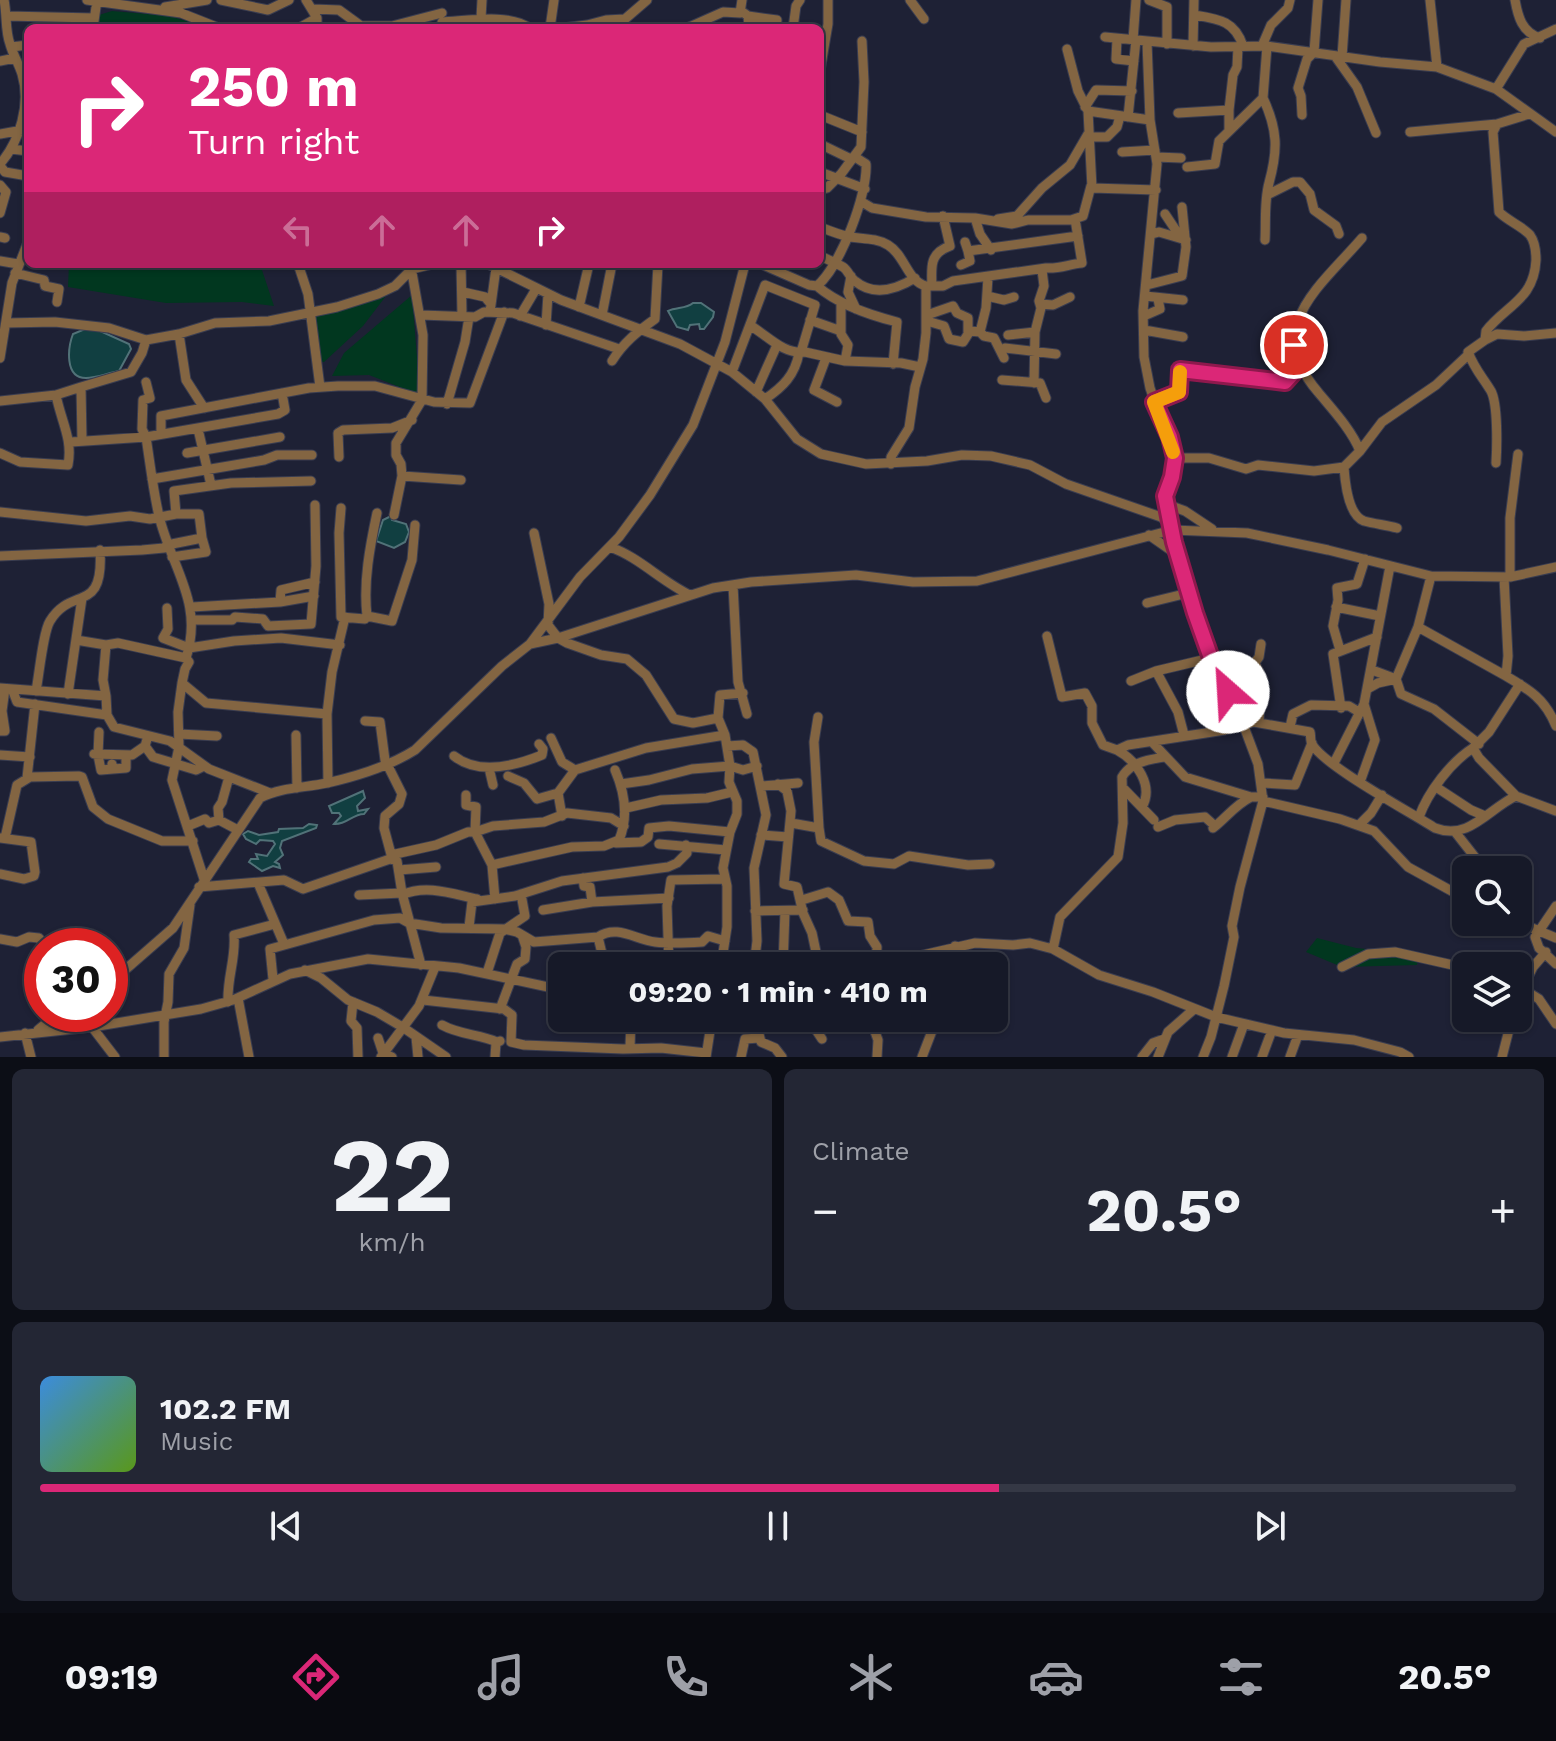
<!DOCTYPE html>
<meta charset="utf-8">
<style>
body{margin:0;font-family:"Work Sans",sans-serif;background:#232634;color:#f1f3f6;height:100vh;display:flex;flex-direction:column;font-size:30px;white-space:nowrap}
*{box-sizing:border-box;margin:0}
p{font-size:26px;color:#9ea0a8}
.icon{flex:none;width:44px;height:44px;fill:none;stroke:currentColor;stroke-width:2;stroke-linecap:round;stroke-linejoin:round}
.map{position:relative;height:1057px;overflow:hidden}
.drawer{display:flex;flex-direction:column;gap:12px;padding:12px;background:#0c0e16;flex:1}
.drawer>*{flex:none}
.banner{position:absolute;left:24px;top:24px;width:800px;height:244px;border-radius:12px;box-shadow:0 2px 6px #0004,0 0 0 2px #353845;background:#db2777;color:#fff;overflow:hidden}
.controls{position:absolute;left:1452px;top:856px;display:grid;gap:16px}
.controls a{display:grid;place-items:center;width:80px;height:80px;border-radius:12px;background:#161928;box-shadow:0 2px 6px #0004,0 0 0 2px #353845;font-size:40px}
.speed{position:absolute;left:24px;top:928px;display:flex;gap:16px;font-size:40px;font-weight:700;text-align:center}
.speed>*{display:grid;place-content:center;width:104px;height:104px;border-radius:50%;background:#161928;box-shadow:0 2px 6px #0004,0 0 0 2px #353845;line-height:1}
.speed .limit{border:12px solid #d22;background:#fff;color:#111}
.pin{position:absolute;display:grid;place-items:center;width:68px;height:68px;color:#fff;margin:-34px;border:4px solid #fff;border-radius:50%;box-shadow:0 2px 8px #0007}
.me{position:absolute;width:88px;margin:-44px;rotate:334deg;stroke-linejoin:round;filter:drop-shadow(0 0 6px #0008)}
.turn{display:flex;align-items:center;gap:28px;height:168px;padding:0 32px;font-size:36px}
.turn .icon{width:104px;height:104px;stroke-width:2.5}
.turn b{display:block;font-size:56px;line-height:68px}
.lanes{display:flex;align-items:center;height:76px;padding:0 32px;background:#0003;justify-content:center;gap:40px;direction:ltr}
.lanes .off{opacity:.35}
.big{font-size:60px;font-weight:700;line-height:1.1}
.drawer .tile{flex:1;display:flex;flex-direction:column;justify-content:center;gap:12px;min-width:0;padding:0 28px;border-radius:12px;background:#232634}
.drawer .dial{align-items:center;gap:0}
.dial b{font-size:104px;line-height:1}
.song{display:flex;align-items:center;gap:24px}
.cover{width:96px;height:96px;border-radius:12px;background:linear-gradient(135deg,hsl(210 70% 55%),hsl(90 70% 35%))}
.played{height:8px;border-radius:4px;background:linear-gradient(90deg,#db2777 65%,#353845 65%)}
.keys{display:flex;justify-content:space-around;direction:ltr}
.heat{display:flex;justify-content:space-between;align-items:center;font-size:44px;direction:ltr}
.drawer .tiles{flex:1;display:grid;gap:12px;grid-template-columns:1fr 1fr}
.tile:last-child{grid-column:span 2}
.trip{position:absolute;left:548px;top:952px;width:460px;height:80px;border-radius:12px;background:#161928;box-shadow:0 2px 6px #0004,0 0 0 2px #353845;font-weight:700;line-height:80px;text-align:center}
.dock{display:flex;height:128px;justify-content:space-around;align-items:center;background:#090a10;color:#9ea0a8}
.dock .icon{width:56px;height:56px}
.dock .selected{color:#db2777}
.dock b{font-size:36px;color:#f1f3f6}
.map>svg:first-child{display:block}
</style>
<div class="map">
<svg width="1556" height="1057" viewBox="0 0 1556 1057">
<rect width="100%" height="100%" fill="#1e2135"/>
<path fill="#01371f" d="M112,11L170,16L208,28H98L99,15Z
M69,264H260L274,306L242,302L166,303L68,287Z
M389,292L363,326L324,362H319L315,324L316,314Z
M412,295L420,395L369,375L332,376L344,353Z
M1317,938L1356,948L1419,954L1417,965L1342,967L1306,952Z"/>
<path fill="#113f41" stroke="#517278" stroke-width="2" d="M693,303H701L714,312L713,317L704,329H700L699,324L690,325L688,330L677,327L668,311C677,307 686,309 693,303Z
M85,329L98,330L129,344L131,349L119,371C108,373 96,378 86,378C64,378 68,347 73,334Z
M391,516L392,520L406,524L409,532L405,542L394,548L376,541L383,520Z
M363,791L365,798L357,806L358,811L368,809L364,814C352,814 347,825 334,824L341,816L339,813H332L329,806Z
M309,824L317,825L316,828L282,841L280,848L283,855L275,862L279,864L280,868L273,866L262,871L249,862L251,859H258L256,854L267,856L275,844L273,841L260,840L256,844L246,839L243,834L248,831L259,835L278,832L279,829L303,828Z"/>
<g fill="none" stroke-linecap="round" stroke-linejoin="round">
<defs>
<path id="street" d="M87,0L181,13L219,28
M221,0L268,10L289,0
M306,0L317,18V28
M910,0L924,19
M1149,0L1167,7V44
M1430,0L1437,67
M1515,0C1518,17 1522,32 1540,38
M165,7L207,0
M313,9L339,10L361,26H392L442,13
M744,13L748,16L749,28
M1195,15C1219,19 1235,21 1243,46
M7,16L94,18
M748,16L777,20L776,28
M481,18L482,0
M442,22C466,21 509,13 529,28
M93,28L97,0
M299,28L317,18
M550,28L554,0
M563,28L587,25L606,20L625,19L647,0
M687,28L723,12L740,13L742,0
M793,28L796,6L800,0
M1105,37L1211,47L1267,46L1380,62L1437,67L1496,89L1556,132
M1117,39L1116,59L1134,61
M1133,40L1136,0
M1147,42L1150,120L1157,164L1143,311L1144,357L1150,388L1175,458L1172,477L1165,496L1174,542L1192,606L1212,661L1221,674L1239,725
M1193,46L1194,0
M1262,46L1271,25L1288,8L1290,0
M11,47L28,45
M1067,49L1078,91L1088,111L1150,120
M1335,56L1357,87L1376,133
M1342,57L1346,0
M0,61L15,58
M820,71L828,24V0
M1496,89L1524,44L1556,29
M1263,98C1278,130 1278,150 1269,183C1264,201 1266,222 1265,240
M1085,107L1096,90L1132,91
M1088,111L1092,188L1156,190
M1178,113L1229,110
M1529,114L1497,124L1493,132L1499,212C1508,221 1522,226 1530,235C1535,242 1536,252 1536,260C1534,300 1506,305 1486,331L1485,340L1497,334L1524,336L1556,333
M820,115L862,132
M1302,115L1301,96L1298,88L1307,59L1314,52L1318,0
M1128,117L1136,40
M1229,131V110L1233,75L1237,67L1238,47
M1410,132L1497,124
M0,134L28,129
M1088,137H1107L1117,127L1120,116
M820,144L851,159
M11,149L28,151
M1122,152L1155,150
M1156,157L1181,158
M0,164C20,141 31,104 22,74C19,64 13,55 10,44C5,31 7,14 4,0
M0,166L5,172L28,176
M1187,167L1215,164L1219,141L1263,98L1267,46
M820,172L865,189
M0,185L6,192L0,213
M820,190L827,188L841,174L861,147L864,82L862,41
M1267,195L1293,182H1300L1310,194L1314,210L1336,226L1339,234
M862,202L872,208L926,217L975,218L1012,224L1028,220H1071L1083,216L1091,186
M28,203V206
M1165,214L1181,238
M975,218L980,234L991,250
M998,219L1017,216L1042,188L1070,165L1088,134
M820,227C830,231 840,235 850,237C864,239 876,238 888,245C905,255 907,281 926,286V333L923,359L915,387L909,428L891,457V464
M1152,234L1159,232L1186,240
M0,237L5,238
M965,242L968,251L1078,236
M820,256C827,259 836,263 843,267C848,270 850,278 855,281C874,297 897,289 915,278
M0,261L18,264
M298,264L308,294L320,387
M461,264L462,315
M488,264L561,300L680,344L732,372L765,399L797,439L821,454L866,464L927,461L962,455L991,456L1030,465L1066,484L1161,517L1170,525
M761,264L809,285L817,286C840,267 868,194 866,164L855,157
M961,265L970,261L968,251
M15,273L44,280L45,286L59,289L57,302
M851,276L848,292L856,309
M1147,285L1182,276L1186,247L1182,207
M817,286C839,305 869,315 897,322L893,364
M926,286H943L953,281L1046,268C1060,269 1069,264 1082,263L1075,219
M932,286C931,266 930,253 950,246L943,216
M463,292L485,297L491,304
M987,296L1004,300L1014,297
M1145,296L1183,300
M841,302V334L848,345L845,361
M1040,304L1053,305L1070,297
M579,307L589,264
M490,312L496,268
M421,315L475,317L484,312L513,313L619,349
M602,315L612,264
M927,315L953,306L957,313L968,318V332
M520,316L536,289
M1144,316L1160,309L1158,299
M810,320L841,331
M927,321L944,326L949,339L963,342L970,331L980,332L986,308L988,277
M6,323L55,322L109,328L146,340L179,334L215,323L269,321L337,307L378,294L395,286L412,269L433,264
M546,325L548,294
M751,326C768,336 784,355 805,352L845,361L901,363L920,367
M1144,330L1183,337
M980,332L984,336L994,338L1004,358
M179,334L186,380L204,408
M1008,335L1035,332
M1485,340L1468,352C1475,370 1482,376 1491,391C1498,404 1497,447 1496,463
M1005,348L1056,354
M0,358L12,283L28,242
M826,358L814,390L837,402
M612,361C623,343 638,331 655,319L658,264
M732,372L765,285L815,305L801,352
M1002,380L1040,383L1046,398
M146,382L150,398L143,400L142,429L146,437C150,463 153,490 159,516C172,569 204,603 186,658L189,662L185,669L182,683L178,712L179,747L172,780L204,879
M1034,383L1035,332L1041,308L1039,301L1044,286L1042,270
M81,387L131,372L142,353L146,340
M756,392L777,345
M765,399C783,387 795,375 799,353
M0,401L56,395L81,387L82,441
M1154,402L1179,392L1180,370L1280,383L1295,373L1297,361
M447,404L465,342L469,317
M198,429L211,485
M161,434V416L309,388L338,386H375L434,402L470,403L504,312
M71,442L146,437L278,414L285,410L282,393
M1360,451C1351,429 1332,409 1318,392C1262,327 1320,287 1362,238
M0,453L20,462L68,465C73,439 61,421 56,395
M187,453L280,437
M339,457L338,433L343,430L392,428L412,420
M1175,458H1209L1246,469L1258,465L1314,471L1344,467
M402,476L461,480
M152,479L264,460L277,455H312
M1166,504L1185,511L1212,529
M341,508L339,533L341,617L365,619L367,616C363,582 370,546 377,513
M0,512L86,521L130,516L150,519L176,514L174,491L231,483L311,481
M394,515L402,476L401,464L396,455V443L422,400L423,335L411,267
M1397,528C1386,525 1375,524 1364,521C1348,515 1345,482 1344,467L1360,451L1382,422L1436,385L1469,354
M534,533L549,604L548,625L558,638L567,643L601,655L627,659L646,675L674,719L693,723L718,718L725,735L730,766L729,782L737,801V814L730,832L723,868L727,886V927L721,966
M1149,535L1179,556
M610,547C639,557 662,582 690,595
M0,556L142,550L164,548L167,545L202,538L199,514H176
M172,557L206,552L202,538
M1431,576L1418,627L1506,676
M1504,577L1508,656L1506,676C1530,690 1545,699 1556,726
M1510,577V518L1518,454
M733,585L738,682L747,714
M280,602L281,590L315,582
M1147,603L1188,593
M192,607L280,602L314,596
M1336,607L1380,616
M167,608L168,629L163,638L189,648L234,641L281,638L340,645
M367,616L392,621L412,560L415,525
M191,620H232L235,617L263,619L268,626L311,624L316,566L315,505
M1047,636L1062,697L1085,693L1092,706V723L1103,745L1117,750L1128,745L1225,730L1254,722L1310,732C1311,735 1310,741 1312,744C1323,765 1410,812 1435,828C1469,841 1488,809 1516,796L1556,811
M76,640L106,645
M530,644L558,638L713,588L751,582L856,575L913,582L977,581L1172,530L1247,533L1328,550L1431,576L1510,577L1556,567
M1340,650L1333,626L1338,600L1337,588L1357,584L1365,559
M1255,663L1261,677L1259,722
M1215,664L1238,667L1248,672L1259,657L1261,644
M1372,670L1396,679L1401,694L1434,709L1479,744
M1156,671L1178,712L1184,735
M1131,681L1156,671L1211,658
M182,683L206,703L327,714
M0,688L106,696L103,680L106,645L118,643L186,658
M1369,688L1378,683L1396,679L1418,627
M12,689L17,702L107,715
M36,691C39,676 43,632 50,621C72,585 104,615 100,550
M68,694L82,598
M106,696L107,715L114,727L170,741L209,769L270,793
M1341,708L1333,654L1377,637
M818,717L814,742L819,828
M718,718L720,695L743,693
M365,721L380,722L385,760L402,794L399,804L385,816L384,828L392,858L397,861L402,893L421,965
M1290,727L1293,714L1311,705L1349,706L1359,712
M0,731H5L2,711L5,689
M99,732L98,755L101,770L113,769
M179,734L217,736
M296,735L297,788
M148,736L145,746L153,757L196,770L204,766
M551,738L562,762L575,770L646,748L725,735
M1152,742L1185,777L1251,797H1263
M727,746L743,745L753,752L766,815L754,868L757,941L754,966
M1117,750C1137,761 1154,786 1142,807
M94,754L132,755L145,746
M0,755L30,757
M454,756C478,775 515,766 542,755L543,749L539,744
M1334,763L1364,704L1390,566
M112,764L113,769L126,768V755
M489,768L493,785
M508,776L524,783L537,799L558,793L562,816
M229,777L222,802L218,808L219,820L236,829
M27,778L35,704
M1360,782L1375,740L1364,704
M328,783L327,714L332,672L345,617
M1262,783L1295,785L1312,743
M621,784L649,780L692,769L730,766L743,770L757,766
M778,784L787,791L791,811L784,884L797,887L803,913L812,933L819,966
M761,786L798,783
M1436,787L1471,810L1485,816
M1123,788L1154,820
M558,793L575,770
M466,795V805L476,807L475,832L493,826L544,822L567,813L611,818L624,826
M1516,796L1479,758L1473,748L1489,732L1520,684
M1263,801L1340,819L1374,831L1408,867L1466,899
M626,808L661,800L707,798L732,792
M1419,817C1428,792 1451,762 1473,748
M791,823L819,828L821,841L864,861L894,864L909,856L968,865L990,864
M1359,825L1371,813L1382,795
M188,826L205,819L209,823L219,820
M1158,827L1175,820L1205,817L1215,826
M1213,828C1227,817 1235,805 1251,797
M1456,833L1485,870
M761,835L788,837
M0,838L31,842L35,872L34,876L24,879L0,874
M5,838L17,785L30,777L79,776L82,777L93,807L108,819L162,841H193
M616,843L641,842L648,837L649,828L669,826L730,832
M659,844L726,850
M391,855L436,845L468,832H475L492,865L495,899
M492,865L572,847L604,846L619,840C629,816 625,793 615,770
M399,870L436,867
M583,878L584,886L590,887L592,902
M258,883L284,944
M199,887L284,880L303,889L390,859L395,860
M359,895L402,893
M402,895C426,884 453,894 477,899
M802,900L828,892L839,900L848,921L868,922L870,936L877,947L876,966
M1518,904L1522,908L1526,924
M1556,906L1535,937L1539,948L1556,964
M543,910L592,902L669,898
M755,911L803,910
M1518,922L1556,938
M469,927L472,902L515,896L562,881L668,867L677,863L687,853L686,845
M598,937C617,924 636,940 655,942C671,944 687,943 702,942L708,936L725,941
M0,939L17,942L29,937L39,938L44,946
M1053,949L1060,917L1118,857L1123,823L1122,777C1131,762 1148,760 1164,757
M669,966L667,906L671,880L724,879
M783,966L785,911
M875,966L975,943L1013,945L1030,943L1053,949L1099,975L1153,992L1216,1017L1284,1033L1354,1040L1400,1052L1409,1057
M948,966L955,946
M1342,967L1368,954L1395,952L1466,968
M305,970L321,978L348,1000L377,1012L404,1028L446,1057
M487,973L500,933L525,916L521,894
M273,979L270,949L374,920L400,918L409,923L441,928L504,929L517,932L534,942L598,937L605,966
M1518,981L1523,989L1539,999L1556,1024
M110,983L173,928L260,798C281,787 304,788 327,783C358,776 388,767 415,750L502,666L530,644L580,577L619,537L650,495L693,425L725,342L745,264
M1518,997L1533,967L1546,952
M238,998L249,1057
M423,1000L504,1009L512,1015L511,1042L524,1045L623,1049L661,1048L706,1053
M228,1002C227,977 236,959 234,935L275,924
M353,1002L351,1021L357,1028L358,1057
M500,1009L517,964L525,959L526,947L522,935
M668,1018L676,1026L711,1023
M755,1018L761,1042L775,1048L782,1057
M808,1018L822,1039
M870,1018L878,1040L877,1057
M756,1019L782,1018L804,1023L825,1019L853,1022L871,1020
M442,1025C460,1035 479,1034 497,1042
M92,1027L115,1057
M38,1030L57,1014
M25,1033L31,1057
M0,1037L92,1027L201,1009L233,1000L290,974L368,959L459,968L562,990
M416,1037L418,1057
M378,1038L383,1053L392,1057
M630,1047L631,1018
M164,1057V1022L168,1002L169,974L184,948L190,905
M381,1057L419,1006L435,967
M495,1057L496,1043L500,1041
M706,1057L712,1018
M741,1057L745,1039L759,1038
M922,1057L937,1018
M1142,1057L1153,1043L1164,1039
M1158,1057L1168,1032L1193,1010
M1203,1057L1211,1037L1224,986L1234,937L1232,926L1240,887L1263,801L1258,764L1243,724
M1232,1057L1244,1024
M1262,1057L1272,1030
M1290,1057L1298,1035
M1502,1057L1512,1018"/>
</defs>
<use href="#street" stroke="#3a3d50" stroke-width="11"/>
<use href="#street" stroke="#836542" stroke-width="9"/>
</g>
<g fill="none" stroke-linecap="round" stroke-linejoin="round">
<defs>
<path id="route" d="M1228,692L1218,668L1212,661L1195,613L1174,542L1165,496L1172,477L1175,458L1170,437L1154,402L1179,392L1180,370L1285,382L1298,368L1294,345"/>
</defs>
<use href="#route" stroke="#8e194d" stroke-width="20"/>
<use href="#route" stroke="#db2777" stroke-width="14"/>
<path stroke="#f59e0b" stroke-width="14" d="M1173,452L1154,402L1179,392L1180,372"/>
</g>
</svg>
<div class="controls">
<a><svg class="icon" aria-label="search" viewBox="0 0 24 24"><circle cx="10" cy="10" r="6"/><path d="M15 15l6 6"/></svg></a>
<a><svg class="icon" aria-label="layers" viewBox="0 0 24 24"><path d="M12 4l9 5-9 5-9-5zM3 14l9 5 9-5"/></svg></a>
</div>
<div class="speed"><div class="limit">30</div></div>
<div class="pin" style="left:1294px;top:345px;background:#d93025"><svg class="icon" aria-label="arrive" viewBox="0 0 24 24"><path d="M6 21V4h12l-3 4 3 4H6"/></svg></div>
<svg class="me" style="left:1228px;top:692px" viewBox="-20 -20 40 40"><circle r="19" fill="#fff"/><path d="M0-13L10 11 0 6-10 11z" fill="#db2777"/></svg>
<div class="trip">09:20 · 1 min · 410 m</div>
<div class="banner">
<div class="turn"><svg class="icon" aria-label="right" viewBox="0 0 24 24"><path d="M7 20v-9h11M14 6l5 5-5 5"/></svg><div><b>250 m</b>Turn right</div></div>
<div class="lanes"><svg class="icon off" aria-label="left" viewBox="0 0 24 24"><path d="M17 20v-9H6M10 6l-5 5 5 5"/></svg><svg class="icon off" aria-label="ahead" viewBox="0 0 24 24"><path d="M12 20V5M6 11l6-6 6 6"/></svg><svg class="icon off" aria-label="ahead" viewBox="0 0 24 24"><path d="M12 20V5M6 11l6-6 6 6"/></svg><svg class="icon" aria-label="right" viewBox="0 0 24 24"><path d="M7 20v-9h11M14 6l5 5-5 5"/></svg></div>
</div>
</div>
<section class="drawer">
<div class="tiles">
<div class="tile dial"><b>22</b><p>km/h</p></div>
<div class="tile"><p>Climate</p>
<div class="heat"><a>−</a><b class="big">20.5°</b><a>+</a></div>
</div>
<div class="tile">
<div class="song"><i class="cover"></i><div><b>102.2 FM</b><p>Music</p></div></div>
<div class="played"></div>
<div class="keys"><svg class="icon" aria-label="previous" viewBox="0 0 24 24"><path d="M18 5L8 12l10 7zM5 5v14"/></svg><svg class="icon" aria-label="pause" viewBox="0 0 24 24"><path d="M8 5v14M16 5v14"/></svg><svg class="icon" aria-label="next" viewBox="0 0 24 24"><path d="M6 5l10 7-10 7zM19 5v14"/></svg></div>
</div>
</div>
</section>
<nav class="dock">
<b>09:19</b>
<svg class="icon selected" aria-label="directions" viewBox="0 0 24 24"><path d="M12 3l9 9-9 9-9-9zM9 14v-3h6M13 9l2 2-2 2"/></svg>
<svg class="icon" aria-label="music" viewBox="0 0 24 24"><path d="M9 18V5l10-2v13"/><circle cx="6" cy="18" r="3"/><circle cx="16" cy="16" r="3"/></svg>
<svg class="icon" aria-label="phone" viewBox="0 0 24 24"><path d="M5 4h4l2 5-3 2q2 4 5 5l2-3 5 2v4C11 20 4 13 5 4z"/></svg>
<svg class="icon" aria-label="climate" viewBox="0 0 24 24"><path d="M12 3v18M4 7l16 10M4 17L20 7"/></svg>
<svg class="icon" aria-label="car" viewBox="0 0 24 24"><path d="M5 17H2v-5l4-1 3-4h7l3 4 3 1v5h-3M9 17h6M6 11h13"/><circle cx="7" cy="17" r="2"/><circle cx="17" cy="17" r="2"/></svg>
<svg class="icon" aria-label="filters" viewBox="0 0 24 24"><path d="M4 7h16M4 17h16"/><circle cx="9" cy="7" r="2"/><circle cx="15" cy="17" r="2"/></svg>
<b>20.5°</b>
</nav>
